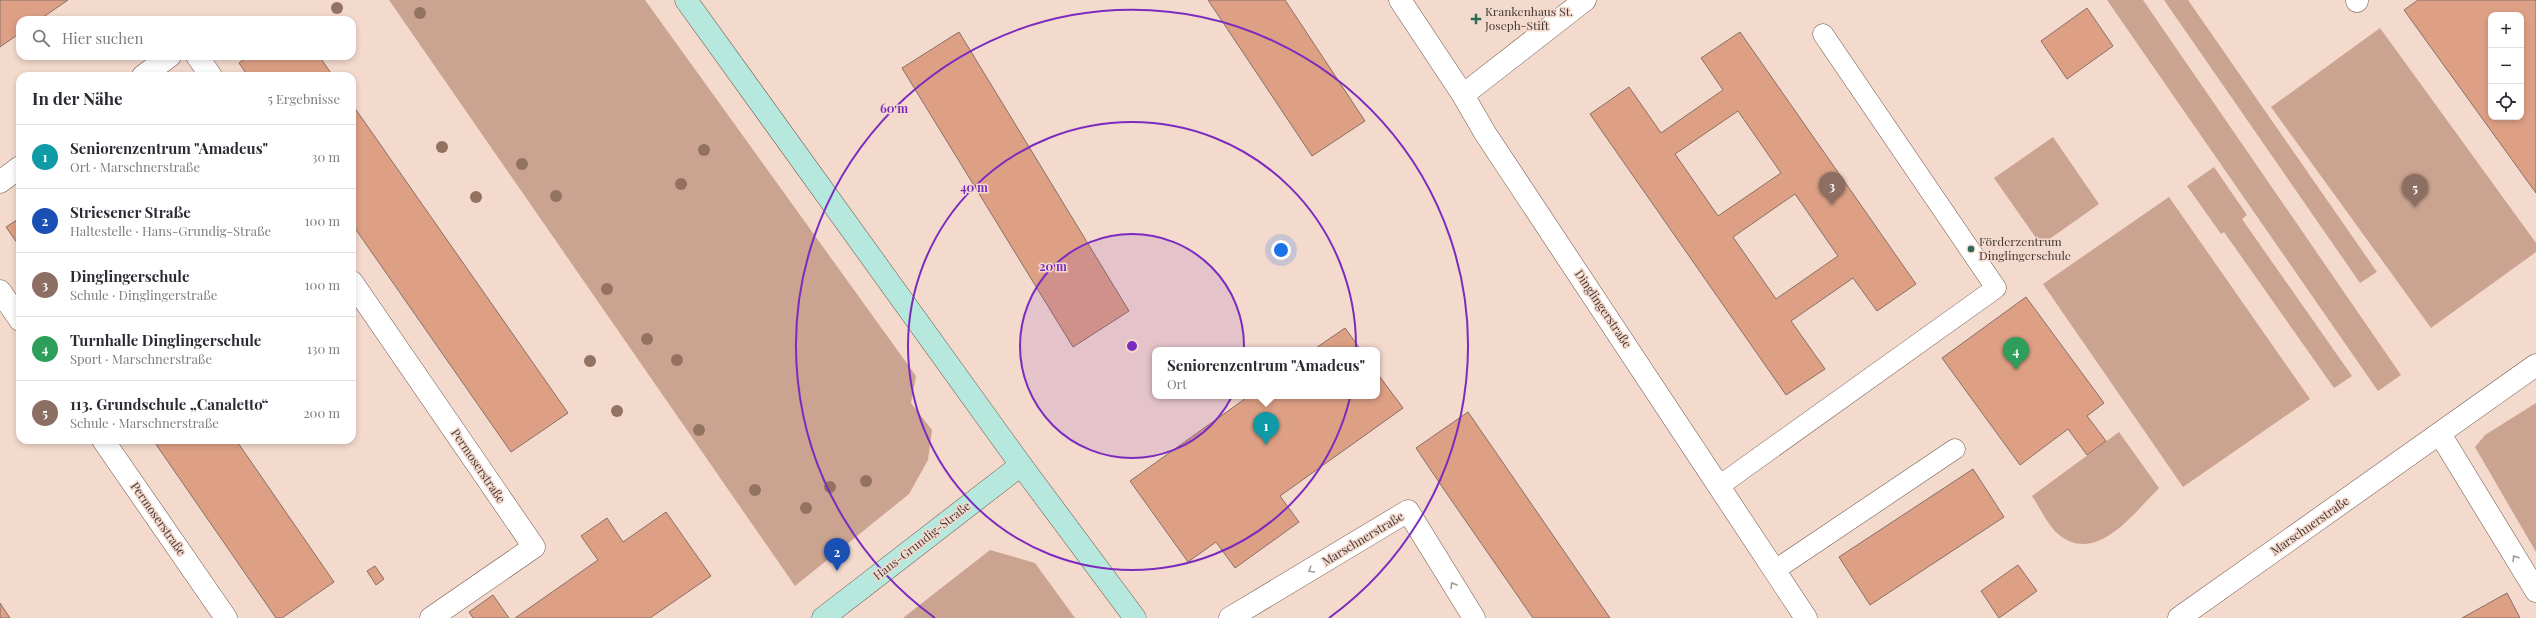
<!DOCTYPE html>
<html lang="de">
<meta charset="utf-8">
<style>
body{margin:0;font-family:"Playfair Display",serif;background:#f7f7f7;color:#2b2b33}
.controls{position:absolute;right:12px;top:12px;display:grid;overflow:hidden;border-radius:8px;box-shadow:0 2px 6px #0003}
.controls button{width:36px;height:36px;display:grid;place-items:center;padding:0;border:0;border-bottom:1px solid #e1e1e2;background:#fff;color:#2b2b33;font:20px sans-serif}
.you{position:absolute;left:1281px;top:250px;width:14px;height:14px;margin:-10px;border:3px solid #fff;border-radius:50%;background:#1a73e8;box-shadow:0 0 0 6px #1a73e833}
.badge{display:grid;place-items:center;width:26px;height:26px;border-radius:50%;background:#2b6b59;color:#fff;font-size:13px;font-weight:700}
.pin{position:absolute;translate:-50% -33px;filter:drop-shadow(0 1px 2px #0008)}
.pin::after{content:'';position:absolute;top:21px;width:14px;height:12px;background:inherit;clip-path:polygon(0 0,100% 0,50% 100%)}
.popup{position:absolute;left:1152px;top:347px;width:228px;height:52px;box-sizing:border-box;display:grid;place-content:center;border-radius:8px;background:#fff;filter:drop-shadow(0 1px 3px #0005);font-size:13px;white-space:nowrap;color:#7c7c81}
.popup b{font-size:15px;color:#2b2b33}
.popup::after{content:'';position:absolute;left:50%;top:100%;margin-left:-8px;border:8px solid transparent;border-top-color:#fff}
.list{margin:0;padding:0;list-style:none}
h2{display:flex;justify-content:space-between;align-items:center;height:52px;margin:0;padding:0 16px;font-size:17px}
h2 small{font-size:13px;font-weight:400;color:#7c7c81}
.list li{display:grid;grid-template-columns:26px 1fr auto;gap:12px;align-items:center;box-sizing:border-box;height:64px;padding:0 16px;border-top:1px solid #e1e1e2}
.list b{display:block;font-size:15px;white-space:nowrap}
.list p{margin:0;font-size:13px;white-space:nowrap;color:#7c7c81}
.list em{font-size:13px;font-style:normal;color:#7c7c81}
.icon{flex:none;width:22px;height:22px;fill:none;stroke:currentColor;stroke-width:2;stroke-linecap:round;stroke-linejoin:round}
.map{position:relative;flex:none;width:2536px;height:618px;overflow:hidden}
.search{position:absolute;background:#fff;box-shadow:0 2px 6px #0003;left:16px;top:16px;width:340px;height:44px;display:flex;align-items:center;gap:10px;box-sizing:border-box;padding:0 14px;border-radius:12px;color:#7c7c81;font-size:15px}
.panel{position:absolute;background:#fff;box-shadow:0 2px 6px #0003;left:16px;top:72px;width:340px;height:372px;border-radius:12px}
.map>svg:first-child{display:block}
.green{fill:#cba391}
.building{fill:#dda085;stroke:#876f65;fill-rule:evenodd}
.lines{fill:none;stroke-linecap:round;stroke-linejoin:round}
.lane-casing{stroke:#6d564c;stroke-width:21}
.street-casing{stroke:#6d564c;stroke-width:23}
.secondary-casing{stroke:#6d564c;stroke-width:23}
.lane{stroke:#fff;stroke-width:20}
.street{stroke:#fff;stroke-width:22}
.secondary{stroke:#b6e8de;stroke-width:22}
.tree{fill:#937261}
.oneway{stroke:#a29c9a}
.ring{fill:none;stroke:#7b2cbf;stroke-width:2}
.poi-dot{fill:#2b6b59;stroke:#f4d9cd;stroke-width:1.5}
.labels{text-anchor:middle;stroke-width:3;stroke-linejoin:round;paint-order:stroke}
.poi-label{font-size:12px;fill:#453a36;stroke:#f4d9cd;text-anchor:start}
.street-label{font-size:12px;fill:#453a36;stroke:#f4d9cd}
.centre{fill:#7b2cbf;stroke:#f4d9cd;stroke-width:2}
.ring-label{font-size:12px;text-anchor:middle;font-weight:bold;fill:#7b2cbf;stroke:#f4d9cd;stroke-width:3;stroke-linejoin:round;paint-order:stroke}
</style>
<div class="map">
<svg width="2536" height="618" viewBox="0 0 2536 618">
<rect width="100%" height="100%" fill="#f4d9cd"/>
<!-- green -->
<path class="green" d="M389,0H645L916,376L911,403L932,430L928,460L909,494L795,586Z
M2107,0H2143L2401,375L2378,391Z
M2164,0H2188L2377,272L2360,283Z
M2380,28L2536,243V252L2431,328L2271,107Z
M2053,137L2099,204L2041,245L1994,178Z
M2214,167L2247,215L2242,219L2352,376L2334,388L2224,232L2221,234L2187,186Z
M2169,197L2310,399L2183,487L2043,284Z
M2536,403V552L2475,447L2485,435Z
M2119,432L2159,488C2134,513 2096,566 2058,534C2047,524 2040,508 2032,496Z
M990,550L1035,563L1075,618H903Z"/>
<!-- building -->
<path class="building" d="M0,0H68L39,20H20V33L0,47Z
M1208,0H1285L1365,121L1312,156Z
M2418,0H2536V193L2404,10ZM2491,15H2521V117H2491Z
M2087,8L2113,46L2067,79L2041,41Z
M959,32L1129,311L1073,347L902,68Z
M1740,32L1916,284L1877,311L1853,278L1791,321L1825,369L1786,395L1590,114L1629,87L1661,133L1723,90L1701,58ZM1738,111L1781,173L1718,216L1675,154ZM1795,194L1838,256L1776,299L1733,237Z
M249,56H319L333,76H248L239,63Z
M352,104L568,413L511,452L352,224Z
M20,218V247L6,227Z
M2026,297L2104,403L2087,416L2106,441L2087,455L2068,429L2020,465L1942,358Z
M1345,328L1361,350H1313Z
M1377,373L1403,408L1280,496L1299,522L1235,568L1216,542L1188,562L1130,481L1249,396H1377Z
M1468,412L1610,618H1533L1445,491L1416,448Z
M153,440H236L334,582L282,618H276Z
M1973,469L2004,517L1870,605L1839,557Z
M666,512L711,576L650,618H515L598,560L581,536L607,518L623,542Z
M2018,565L2037,591L1999,618L1981,591Z
M375,566L384,579L376,585L367,571Z
M2507,593L2520,618H2462Z
M493,595L509,618H473L469,612Z
M0,603L10,618H0Z"/>
<g class="lines">
<!-- lane casing -->
<g class="lane-casing">
<path id="lane" d="M1719,486L1996,288L1823,34
M1775,570L1955,449"/>
</g>
<!-- street casing -->
<g class="street-casing">
<path id="street" d="M1400,0L1463,95L1485,133L1806,618
M2357,0V1
M197,56L211,76
M143,76L170,56
M1463,95L1585,0
M0,182L20,167
M352,282L534,547L431,618
M0,291L20,320
M2440,434L2536,591
M103,440L226,618
M1230,618L1408,511L1474,618
M2179,618L2536,365"/>
</g>
<!-- secondary casing -->
<g class="secondary-casing">
<path id="secondary" d="M686,0L1021,465L1135,618
M823,618L1021,465"/>
</g>
<!-- lane -->
<use href="#lane" class="lane"/>
<!-- street -->
<use href="#street" class="street"/>
<!-- secondary -->
<use href="#secondary" class="secondary"/>
</g>
<!-- trees -->
<g class="tree">
<circle cx="337" cy="8" r="6"/>
<circle cx="420" cy="13" r="6"/>
<circle cx="442" cy="147" r="6"/>
<circle cx="704" cy="150" r="6"/>
<circle cx="522" cy="164" r="6"/>
<circle cx="681" cy="184" r="6"/>
<circle cx="556" cy="196" r="6"/>
<circle cx="476" cy="197" r="6"/>
<circle cx="607" cy="289" r="6"/>
<circle cx="647" cy="339" r="6"/>
<circle cx="677" cy="360" r="6"/>
<circle cx="590" cy="361" r="6"/>
<circle cx="617" cy="411" r="6"/>
<circle cx="699" cy="430" r="6"/>
<circle cx="866" cy="481" r="6"/>
<circle cx="830" cy="487" r="6"/>
<circle cx="755" cy="490" r="6"/>
<circle cx="806" cy="508" r="6"/>
</g>
<!-- one-way arrows -->
<defs><path id="oneway-chevron" d="M-2-3.5L2.5 0L-2 3.5" fill="none" stroke-width="1.6" stroke-linecap="round" stroke-linejoin="round"/></defs>
<g class="oneway">
<use href="#oneway-chevron" transform="translate(2515 558) rotate(-122)"/>
<use href="#oneway-chevron" transform="translate(1311 570) rotate(149)"/>
<use href="#oneway-chevron" transform="translate(1453 585) rotate(-121)"/>
</g>
<!-- distance rings -->
<circle cx="1132" cy="346" r="112" fill="#7b2cbf" fill-opacity=".12"/>
<g class="ring">
<circle cx="1132" cy="346" r="112"/>
<circle cx="1132" cy="346" r="224"/>
<path d="M935 618A336 336 0 1 1 1329 618"/>
</g>
<!-- markers -->
<g class="poi-dot">
<path d="M1474 13h4v4h4v4h-4v4h-4v-4h-4v-4h4z"/>
<circle cx="1971" cy="249" r="4"/>
</g>
<g class="labels">
<!-- poi labels -->
<g class="poi-label">
<text x="1485" y="16">Krankenhaus St.<tspan x="1485" dy="14">Joseph-Stift</tspan></text>
<text x="1979" y="246">Förderzentrum<tspan x="1979" dy="14">Dinglingerschule</tspan></text>
</g>
<!-- street labels -->
<g class="street-label">
<text transform="translate(1603 309) rotate(56)" y="4">Dinglingerstraße</text>
<text transform="translate(478 466) rotate(56)" y="4">Permoserstraße</text>
<text transform="translate(158 519) rotate(55)" y="4">Permoserstraße</text>
<text transform="translate(2310 526) rotate(-35)" y="4">Marschnerstraße</text>
<text transform="translate(1363 539) rotate(-31)" y="4">Marschnerstraße</text>
<text transform="translate(922 541) rotate(-38)" y="4">Hans-Grundig-Straße</text>
</g>
</g>
<circle cx="1132" cy="346" r="6" class="centre"/>
<g class="ring-label">
<text x="894" y="113">60 m</text>
<text x="974" y="192">40 m</text>
<text x="1053" y="271">20 m</text>
</g>
</svg>
<div class="controls">
<button>+</button>
<button>−</button>
<button><svg class="icon" aria-label="locate" viewBox="0 0 24 24"><circle cx="12" cy="12" r="6"/><path d="M12 2v4M12 18v4M2 12h4M18 12h4"/></svg></button>
</div>
<div class="you"></div>
<div class="pin badge" style="left:1266px;top:445px;background:#0f9aa8">1</div>
<div class="popup"><b>Seniorenzentrum &quot;Amadeus&quot;</b>Ort</div>
<div class="pin badge" style="left:837px;top:571px;background:#1a4fb4">2</div>
<div class="pin badge" style="left:1832px;top:205px;background:#8d6e63">3</div>
<div class="pin badge" style="left:2016px;top:370px;background:#2e9e5b">4</div>
<div class="pin badge" style="left:2415px;top:207px;background:#8d6e63">5</div>
<div class="search"><svg class="icon" aria-label="search" viewBox="0 0 24 24"><circle cx="10" cy="10" r="6"/><path d="M15 15l6 6"/></svg>Hier suchen</div>
<section class="panel">
<h2>In der Nähe<small>5 Ergebnisse</small></h2>
<ul class="list">
<li><span class="badge" style="background:#0f9aa8">1</span><div><b>Seniorenzentrum &quot;Amadeus&quot;</b><p>Ort · Marschnerstraße</p></div><em>30 m</em></li>
<li><span class="badge" style="background:#1a4fb4">2</span><div><b>Striesener Straße</b><p>Haltestelle · Hans-Grundig-Straße</p></div><em>100 m</em></li>
<li><span class="badge" style="background:#8d6e63">3</span><div><b>Dinglingerschule</b><p>Schule · Dinglingerstraße</p></div><em>100 m</em></li>
<li><span class="badge" style="background:#2e9e5b">4</span><div><b>Turnhalle Dinglingerschule</b><p>Sport · Marschnerstraße</p></div><em>130 m</em></li>
<li><span class="badge" style="background:#8d6e63">5</span><div><b>113. Grundschule „Canaletto“</b><p>Schule · Marschnerstraße</p></div><em>200 m</em></li>
</ul>
</section>
</div>
